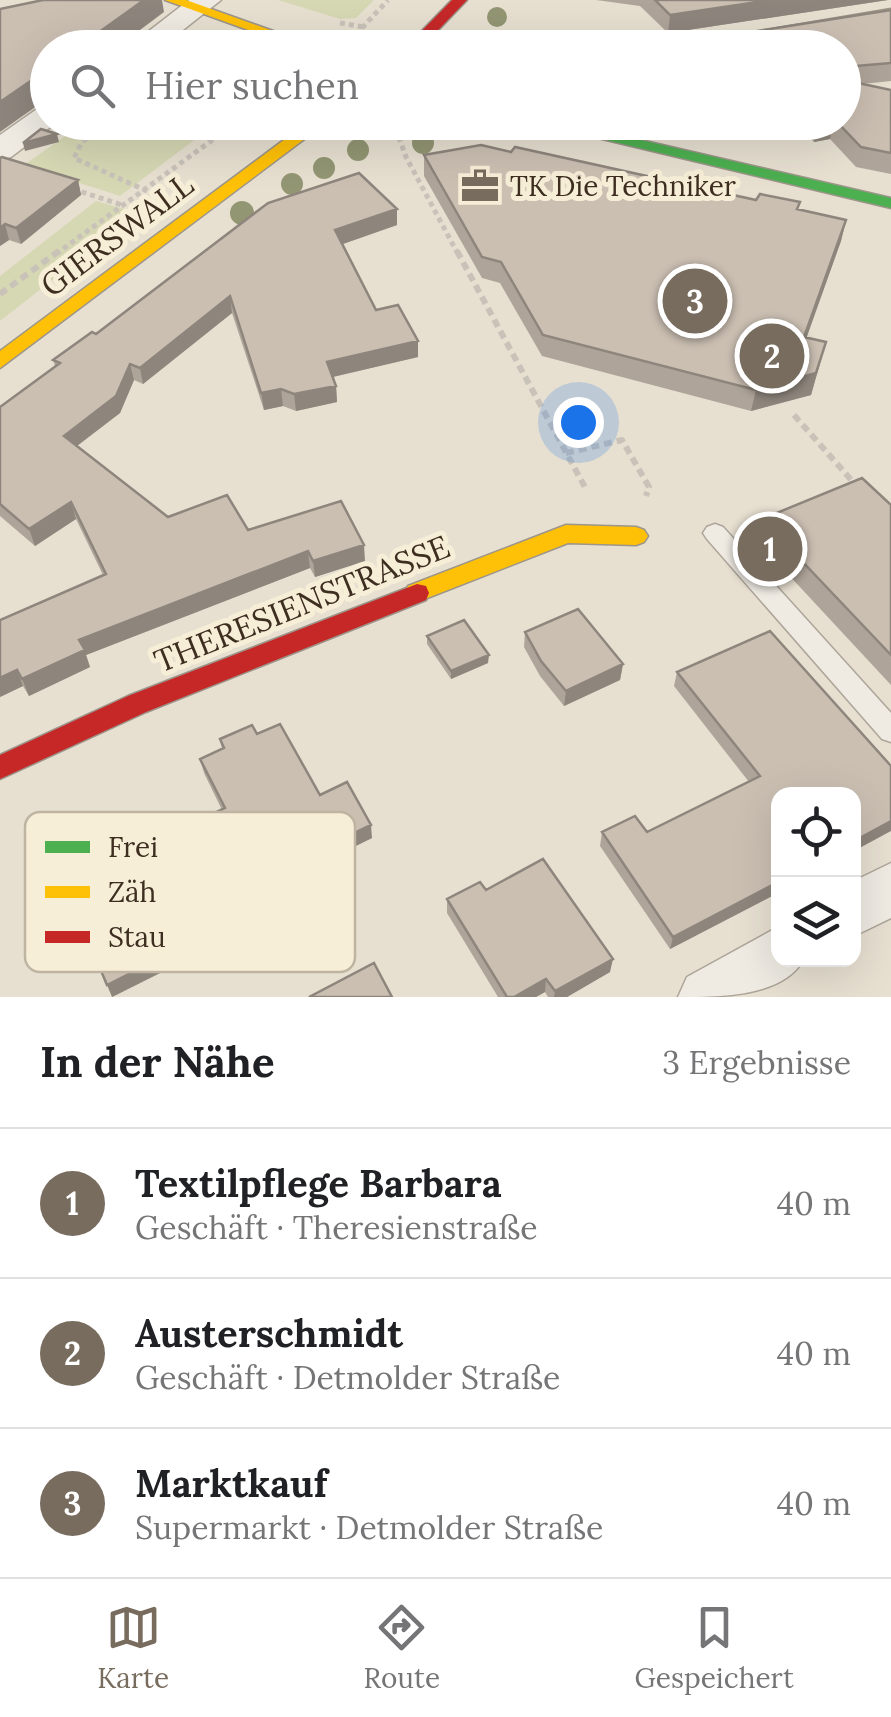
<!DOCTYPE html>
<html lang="de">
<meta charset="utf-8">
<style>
body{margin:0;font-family:Lora,serif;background:#f6f6f6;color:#202124}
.controls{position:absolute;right:30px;bottom:30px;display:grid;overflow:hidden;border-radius:20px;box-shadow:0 10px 40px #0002}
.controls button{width:90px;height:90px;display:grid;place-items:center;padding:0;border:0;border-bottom:2px solid #e0e0e0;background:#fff;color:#202124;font:50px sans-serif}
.you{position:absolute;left:578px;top:422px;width:35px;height:35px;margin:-25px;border:8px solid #fff;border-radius:50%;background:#1a73e8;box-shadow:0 0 0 15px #1a73e833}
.badge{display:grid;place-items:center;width:65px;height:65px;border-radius:50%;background:#786c5e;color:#fff;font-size:32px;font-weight:700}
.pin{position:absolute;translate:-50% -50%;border:5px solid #fff;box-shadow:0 2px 10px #0006}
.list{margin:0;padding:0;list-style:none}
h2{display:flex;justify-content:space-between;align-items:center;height:130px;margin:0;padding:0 40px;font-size:42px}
h2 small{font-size:32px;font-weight:400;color:#757577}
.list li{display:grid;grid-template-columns:65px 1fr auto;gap:30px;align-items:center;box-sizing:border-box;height:150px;padding:0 40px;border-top:2px solid #e0e0e0}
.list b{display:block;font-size:38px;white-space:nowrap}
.list p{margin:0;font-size:32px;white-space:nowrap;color:#757577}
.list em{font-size:32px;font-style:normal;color:#757577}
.icon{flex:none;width:55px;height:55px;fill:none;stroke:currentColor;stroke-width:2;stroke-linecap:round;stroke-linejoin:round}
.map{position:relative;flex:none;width:891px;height:997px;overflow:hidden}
.search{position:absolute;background:#fff;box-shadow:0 10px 40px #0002;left:30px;right:30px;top:30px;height:110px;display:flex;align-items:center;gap:25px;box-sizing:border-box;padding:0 35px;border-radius:55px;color:#757577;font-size:38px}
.sheet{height:580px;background:#fff}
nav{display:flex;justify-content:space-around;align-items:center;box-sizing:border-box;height:140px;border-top:2px solid #e0e0e0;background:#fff;font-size:28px;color:#757577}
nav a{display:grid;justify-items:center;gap:5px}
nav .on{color:#786c5e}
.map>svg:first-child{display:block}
.green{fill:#d6d7b3}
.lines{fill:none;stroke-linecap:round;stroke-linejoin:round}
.lane-casing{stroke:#ada599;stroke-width:3}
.street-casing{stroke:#ada599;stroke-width:3}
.fast-casing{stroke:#9c958a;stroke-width:3}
.slow-casing{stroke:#9c958a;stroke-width:3}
.jam-casing{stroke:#9c958a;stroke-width:3}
.path-far1{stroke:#c8c2b9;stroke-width:5;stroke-dasharray:5 4;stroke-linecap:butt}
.path{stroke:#c8c2b9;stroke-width:6;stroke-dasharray:8 5;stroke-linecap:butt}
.lane{fill:#efebe3;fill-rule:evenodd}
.street{fill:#efebe3;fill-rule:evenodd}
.fast{fill:#4caf50;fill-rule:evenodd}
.slow{fill:#ffc107;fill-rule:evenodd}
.jam{fill:#c62828;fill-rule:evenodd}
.tree{fill:#929673}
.wall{fill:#afa499}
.shaded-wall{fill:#8e867d}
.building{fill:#cbbfb2;stroke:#8e867d;stroke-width:2.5}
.labels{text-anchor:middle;stroke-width:10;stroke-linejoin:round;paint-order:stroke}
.far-poi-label{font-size:28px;fill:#3d2e20;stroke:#f7eed8;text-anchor:start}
.street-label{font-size:32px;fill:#3d2e20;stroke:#f7eed8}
.key{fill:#f7eed8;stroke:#bfb4a1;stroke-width:2.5}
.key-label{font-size:28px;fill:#3d2e20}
</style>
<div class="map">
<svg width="891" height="997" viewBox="0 0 891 997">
<rect width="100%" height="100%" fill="#e7e0d1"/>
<!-- green -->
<path class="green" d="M278,0H374L356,18L340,19Z
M84,123H217L120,196L24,165Z
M96,201L138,213L0,321V276Z"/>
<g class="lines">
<!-- lane casing -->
<g class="lane-casing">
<path id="lane" d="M715,524L723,527L891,713V742L882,739L707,539L703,533L707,527Z"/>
</g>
<!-- street casing -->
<g class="street-casing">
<path id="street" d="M189,0H221L160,48H127Z
M48,106V122H57L11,157L0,160V135L37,109Z
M891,863V918L854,936V881Z
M778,927V959H804C783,997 721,997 678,997L687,977Z"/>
</g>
<!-- fast casing -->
<g class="fast-casing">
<path id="fast" d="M531,122H563L891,198V208Z"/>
</g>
<!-- slow casing -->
<g class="slow-casing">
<path id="slow" d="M165,0H186L321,48H298Z
M891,9V17L700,48H661Z
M308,122H327L0,368V351Z
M566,525L636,527L644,530L648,536L644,542L636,545L568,543L417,602L408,600L405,593L408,586Z"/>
</g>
<!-- jam casing -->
<g class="jam-casing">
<path id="jam" d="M452,0H467L421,48H405Z
M417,584L426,586L429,593L426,600L146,712L0,779V755L128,696Z"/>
</g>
<!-- path-far1 -->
<path class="path-far1" d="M340,23L364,27
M362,28L388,0
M350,36L378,37
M108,122L82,142L74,158L147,191
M400,122L395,127L406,157L458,254
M73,189L122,205
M56,254L237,122"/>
<!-- path -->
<path class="path" d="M457,251L587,491
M0,294L59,251
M794,415L853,482
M566,453L622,440L649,487L646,496"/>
<!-- lane -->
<use href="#lane" class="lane"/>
<!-- street -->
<use href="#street" class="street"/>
<!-- fast -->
<use href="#fast" class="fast"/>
<!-- slow -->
<use href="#slow" class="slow"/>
<!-- jam -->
<use href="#jam" class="jam"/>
</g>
<!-- trees -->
<g class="tree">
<circle cx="497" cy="17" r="10"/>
<circle cx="423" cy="143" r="11"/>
<circle cx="358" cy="150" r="11"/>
<circle cx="324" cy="168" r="11"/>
<circle cx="292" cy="184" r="11"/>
<circle cx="242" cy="213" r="12"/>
</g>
<!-- wall -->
<path class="wall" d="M596,0H888L668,33L640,6Z
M891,10V81L862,84L891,90V174L856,167L830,139L814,142L802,130L768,137L765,132L744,135L684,122H844V48H688L690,33H745Z
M424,155L756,200L800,202L798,209L846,220L841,241L806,337L826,342L811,395L751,411L542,356L500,283L482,278L424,176Z
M0,158L78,180L81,195L21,244L9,240L0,246Z
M268,203L397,225L343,244L376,310L418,341V357L333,377L336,386L337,402L296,411L283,406L264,410L232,313L143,384L134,380L120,413L77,446L168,517L248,530L365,561L315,577L310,568L86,655L90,667L29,696L23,686L0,697L103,575L76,519L35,546L0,516V407L55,366L53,360L96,334Z
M891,505V685L757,541L762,519Z
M525,632L623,664L620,680L564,706L540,676L524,647Z
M427,636L488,663L451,679L427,644Z
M677,672L854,794H778L775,876L778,883L774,895L670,949L600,846L602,832H647L749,782L674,686Z
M257,734L320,795L372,838L257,894L273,925L275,937L222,965L214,946L112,997L128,901L112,861L222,810L204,773L200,759L222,749L220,739Z
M486,890L610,972L567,997H548L545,992L536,997H498L447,913V899Z"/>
<!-- shaded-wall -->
<path class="shaded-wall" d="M144,0H162L164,12L116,48H77Z
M771,0H888L668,33L670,15Z
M48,69V98L0,132V102Z
M746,122H767L765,132L744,135Z
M771,122H804L802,130L768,137Z
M834,122L830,139L814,142L818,123Z
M57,134L59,142L25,151L23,143Z
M78,180L81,195L21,244L16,228Z
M397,209V225L337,246L335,230Z
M846,220L841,241L799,359L804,337Z
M5,224L9,240L0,246V228Z
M230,296L232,313L143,384L140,368Z
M418,341V357L328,378L327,362Z
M826,342L811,395L751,411L756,390Z
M130,364L134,380L120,413L69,452L64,436Z
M336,386L337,402L296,411L294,394Z
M281,389L283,406L264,410L261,393Z
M71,502L76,519L35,546L29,529Z
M364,545L365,561L315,577L313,561Z
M308,551L310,568L86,655L90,667L29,696L22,679L79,640Z
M489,655L488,663L451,679V671Z
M623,664L620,680L564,706L566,691Z
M17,670L23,686L0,697V678Z
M891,821V831L854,851V841Z
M371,825L372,838L254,896L251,883Z
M778,882L774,895L670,949L673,937Z
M273,925L275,937L222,965L219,953Z
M210,933L214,946L112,997L107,985Z
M613,959L610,972L567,997H554L555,991Z
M546,979L545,992L536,997H514Z"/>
<!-- building -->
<path class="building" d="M43,0H144L77,48H48V69L0,102V9Z
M655,0H771L670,15Z
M891,10V63L844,67V48H701L704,47L690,33H745Z
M844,80L891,90V153L861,147L837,122H844Z
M41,129L57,134L23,143Z
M481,145L511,152L515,147L756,200L760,194L800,202L797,209L846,220L804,337L826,342L816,373L756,390L543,335L501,262L482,257L424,155Z
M2,157L78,180L16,228L5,224L0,228V158Z
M359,173L397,209L335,230L376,310L398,305L418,341L327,362L336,386L294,394L281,389L261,393L230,296L140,368L130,364L116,396L64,436L168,517L227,495L248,530L341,501L364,545L313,561L308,551L79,640L85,650L22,679L17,670L0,678V620L106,574L71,502L29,529L0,504V407L60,363L53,360L92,332L96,334L268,203Z
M862,478L891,505V655L762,519Z
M578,609L623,664L566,691L541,661L525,632Z
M464,620L489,655L451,671L427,636Z
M770,631L891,766V821L854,841V794H778V864L772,872L778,882L673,937L602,832L635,816L647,832L760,776L677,672Z
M280,724L320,795L347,782L371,825L251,883L273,925L219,953L210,933L107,985L81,923L129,900L112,861L225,808L200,759L224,748L220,739L252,725L257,734Z
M543,859L613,959L555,991L546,979L514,997H507L447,899L480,882L486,890Z
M374,963L392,997H309Z"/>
<!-- icons -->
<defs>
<g id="office-bare" transform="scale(3)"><path d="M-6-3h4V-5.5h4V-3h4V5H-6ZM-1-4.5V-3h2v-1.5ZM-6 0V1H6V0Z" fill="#786c5e" stroke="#f7eed8" stroke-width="2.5" paint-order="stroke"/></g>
</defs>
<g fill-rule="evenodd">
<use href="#office-bare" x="480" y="186"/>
</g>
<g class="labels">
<!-- far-poi labels -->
<g class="far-poi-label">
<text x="510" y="196">TK Die Techniker</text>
</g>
<!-- street labels -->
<g class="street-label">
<text transform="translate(117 235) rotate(-37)" y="11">GIERSWALL</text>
<text transform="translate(302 604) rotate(-22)" y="11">THERESIENSTRASSE</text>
</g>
</g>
<!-- legend -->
<rect x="25" y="812" width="330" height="160" rx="15" class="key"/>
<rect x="45" y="841" width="45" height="12" fill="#4caf50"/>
<rect x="45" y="886" width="45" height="12" fill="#ffc107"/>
<rect x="45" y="931" width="45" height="12" fill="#c62828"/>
<g class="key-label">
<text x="108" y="857">Frei</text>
<text x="108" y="902">Zäh</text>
<text x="108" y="947">Stau</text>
</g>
</svg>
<div class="controls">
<button><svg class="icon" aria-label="locate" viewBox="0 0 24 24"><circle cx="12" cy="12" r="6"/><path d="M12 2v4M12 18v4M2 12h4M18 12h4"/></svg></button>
<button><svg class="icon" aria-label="layers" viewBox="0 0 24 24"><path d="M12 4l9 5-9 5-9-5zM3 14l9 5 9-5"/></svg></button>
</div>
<div class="you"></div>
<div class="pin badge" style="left:770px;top:549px">1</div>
<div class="pin badge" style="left:772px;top:356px">2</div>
<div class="pin badge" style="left:695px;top:301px">3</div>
<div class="search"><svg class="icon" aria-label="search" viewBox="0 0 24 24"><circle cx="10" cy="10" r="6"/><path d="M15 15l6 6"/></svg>Hier suchen</div>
</div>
<section class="sheet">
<h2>In der Nähe<small>3 Ergebnisse</small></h2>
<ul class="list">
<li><span class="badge">1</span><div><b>Textilpflege Barbara</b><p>Geschäft · Theresienstraße</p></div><em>40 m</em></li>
<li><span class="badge">2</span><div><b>Austerschmidt</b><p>Geschäft · Detmolder Straße</p></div><em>40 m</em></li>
<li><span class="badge">3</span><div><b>Marktkauf</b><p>Supermarkt · Detmolder Straße</p></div><em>40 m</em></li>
</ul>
</section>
<nav>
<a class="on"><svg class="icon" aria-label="map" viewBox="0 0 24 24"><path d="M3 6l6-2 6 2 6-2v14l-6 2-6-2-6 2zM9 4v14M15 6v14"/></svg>Karte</a>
<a><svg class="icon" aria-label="directions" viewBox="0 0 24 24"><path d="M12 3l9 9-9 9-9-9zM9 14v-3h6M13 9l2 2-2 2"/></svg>Route</a>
<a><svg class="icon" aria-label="saved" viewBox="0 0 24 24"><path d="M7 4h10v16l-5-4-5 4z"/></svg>Gespeichert</a>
</nav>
